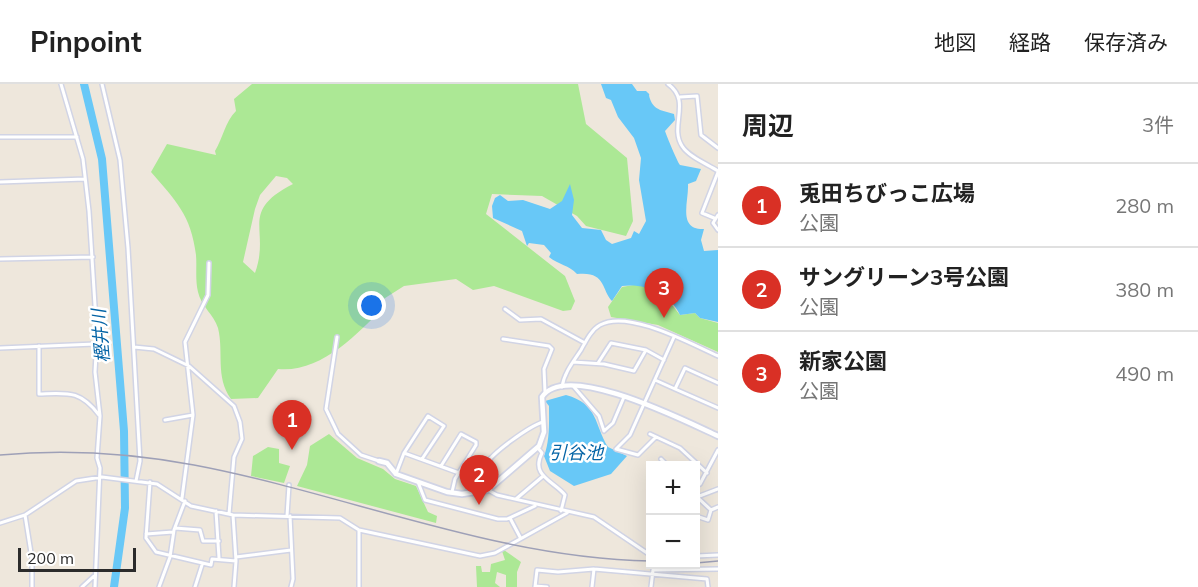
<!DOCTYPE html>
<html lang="ja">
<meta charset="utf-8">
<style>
body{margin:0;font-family:Mulish,"Noto Sans JP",sans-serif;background:#f6f6f6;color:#222}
.controls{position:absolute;right:18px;bottom:18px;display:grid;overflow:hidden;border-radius:0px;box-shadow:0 6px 24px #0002}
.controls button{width:54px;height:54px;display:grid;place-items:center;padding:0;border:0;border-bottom:2px solid #e0e0e0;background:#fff;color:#222;font:30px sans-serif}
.scale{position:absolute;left:18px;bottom:15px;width:118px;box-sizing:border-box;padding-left:6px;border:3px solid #2b2b2b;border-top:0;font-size:16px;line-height:21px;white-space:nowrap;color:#2b2b2b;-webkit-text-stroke:4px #fff;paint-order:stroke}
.you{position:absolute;left:372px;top:222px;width:21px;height:21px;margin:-15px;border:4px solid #fff;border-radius:50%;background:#1a73e8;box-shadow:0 0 0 9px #1a73e833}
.badge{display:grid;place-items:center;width:39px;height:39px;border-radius:50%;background:#d93025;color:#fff;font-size:20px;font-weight:700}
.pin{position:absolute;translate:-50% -50px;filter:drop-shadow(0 2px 3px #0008)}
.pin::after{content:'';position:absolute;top:32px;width:21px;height:18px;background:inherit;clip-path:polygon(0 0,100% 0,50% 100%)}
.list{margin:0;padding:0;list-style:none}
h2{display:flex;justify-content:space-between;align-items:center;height:78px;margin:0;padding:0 24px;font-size:26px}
h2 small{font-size:20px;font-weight:400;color:#767676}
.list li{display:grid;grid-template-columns:39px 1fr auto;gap:18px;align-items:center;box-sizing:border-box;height:84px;padding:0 24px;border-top:2px solid #e0e0e0}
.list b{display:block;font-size:22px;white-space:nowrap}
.list p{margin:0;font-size:20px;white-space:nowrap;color:#767676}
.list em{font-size:20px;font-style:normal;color:#767676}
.map{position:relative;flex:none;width:718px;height:503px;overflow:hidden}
header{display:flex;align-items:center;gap:36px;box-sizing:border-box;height:84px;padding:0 30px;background:#fff;border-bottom:2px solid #e0e0e0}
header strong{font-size:28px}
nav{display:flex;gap:33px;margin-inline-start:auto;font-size:21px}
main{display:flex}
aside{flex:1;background:#fff}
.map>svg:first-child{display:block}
.green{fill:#ace895;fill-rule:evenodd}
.water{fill:#68c8f7}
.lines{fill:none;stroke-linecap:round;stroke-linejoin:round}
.river{stroke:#68c8f7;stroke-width:8}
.minor-casing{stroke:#d1d4e5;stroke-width:6}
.tertiary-casing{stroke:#d1d4e5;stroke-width:8}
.minor{stroke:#fff;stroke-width:3}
.tertiary{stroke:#fff;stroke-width:4.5}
.rail{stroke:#9ea0b7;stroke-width:1.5}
.labels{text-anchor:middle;stroke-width:5;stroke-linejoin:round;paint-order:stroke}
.water-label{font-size:18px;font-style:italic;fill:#0464a6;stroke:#fff}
</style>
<header>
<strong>Pinpoint</strong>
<nav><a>地図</a><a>経路</a><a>保存済み</a></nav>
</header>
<main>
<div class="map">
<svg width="718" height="503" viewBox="0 0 718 503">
<rect width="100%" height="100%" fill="#eee7dc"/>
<!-- green -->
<path class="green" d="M252,0H578L586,40L627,74L633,137L626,152L586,142L577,132L542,112L492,110L486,130L565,192L575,217L571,226L563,227L494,202L473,206L456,195L404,202L382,216L386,219L384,223C356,251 321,289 278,285L258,314L231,315C215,293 224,268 218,244C214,231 201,222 198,208C195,196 197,183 196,171C191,131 176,117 151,88L167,60L216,71L215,67C223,54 225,38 236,27L234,15ZM276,92L287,94L293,100C238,128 271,145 255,189L243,178L255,125L260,111Z
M639,200L665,212L680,231L695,229L700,234L718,239V268L658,241L611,233L608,223L622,203Z
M329,350L357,374L383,385L395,395L416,402L428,428L437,432L436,439L297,402L307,381L310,362Z
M268,363L279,365V379L290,382L284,399L251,392L253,372Z
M504,466L521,478L517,488V503H506V491L497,488L495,499L500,503H477L476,482H481L482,488H490L491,480L505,476L502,467Z"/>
<!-- water -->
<path class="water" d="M601,0H632L637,7H646C653,14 647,6 650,15C654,27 665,27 674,30L675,36L665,47C667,53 677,77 680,81L701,85L696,97L688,100C689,117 677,146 704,145L701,156L704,167L718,166V238L700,234L695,229L680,231C670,209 645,199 622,202L612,217C601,205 606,187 577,190C569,181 559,181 549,173L551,169L544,161L529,159L527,162L522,147L493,134L492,122L495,114L500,111L508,117L523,116L550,125L562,117L570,100L574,116L572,131L582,144L601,146L606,156L612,160L631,154L634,147L639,150L646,137L639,96L641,74L634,54L618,33L611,16L606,14Z
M566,311C599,320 594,341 608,363L627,372L611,390L574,402L550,387L544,372C550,357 549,337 549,322L545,317Z"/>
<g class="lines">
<!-- river -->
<path class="river" d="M84,0L102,75L124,347L125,424L114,503"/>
<!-- minor casing -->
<g class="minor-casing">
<path id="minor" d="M61,0L83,75L89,127L97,253L95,288L100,332L97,374L100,384L95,503
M102,0L120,76L128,164L140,377L136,397
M668,0C692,17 669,42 682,62C689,73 707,80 718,87
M680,13L697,12L701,51L718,64
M0,53H77
M0,98L85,95
M718,131L713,139L718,146
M714,134L702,129L718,88
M0,175L93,173
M505,225L520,236L541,235L585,259
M337,253L326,325L338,350L361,371L379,377
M503,255L549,262L552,265L544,285L545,308
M39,262V310C68,309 80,306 99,331
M134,263L154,265L189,282L234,322L240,338L242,355L234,373L229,430
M0,264L95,260
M573,278L604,280L634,287L646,266L664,276
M598,279L611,259L646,266
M655,296L675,305L685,284L718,299
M562,303C564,289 573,278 581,266C586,257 591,246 600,241C628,225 691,260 718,272
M574,303L599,332L604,347
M675,305L718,324
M165,336L193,331
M543,338C530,342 491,369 485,382C482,390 486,398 488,406L497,411L594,433L650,471
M604,347L613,339L624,313
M650,350L680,364L707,389
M656,353L638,371L616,365L630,351L674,253
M538,364L542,369C530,392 554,397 565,411L561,427
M404,369L459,389
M661,375L668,382
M441,382L461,350L476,358V361L455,395L452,408
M396,390L404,369L428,332L444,342L422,375
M150,398L146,454L156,468L211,481L212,475L236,477
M418,398L425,416L498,435H507L535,422
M700,400L718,366
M696,412L711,426L718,423
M697,413L718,405
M182,414L193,331L185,258L208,211L209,179
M516,415L542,393
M216,427L219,474
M25,431L32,475V503
M233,431L236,477L234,503
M287,432L289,401
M290,432L293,495L291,503
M696,432L708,436L711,426
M510,434L520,453
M0,439L25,431L76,397L102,393L157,400L191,422L233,431L340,434L359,446L480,472L495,469L567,429
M175,444L200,446L203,457H219
M359,446V503
M146,450L173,448
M696,472L718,471
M236,473L291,466
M535,502L547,503
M82,503L94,492
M159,503L170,473L174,446L185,417
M195,503L202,481
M535,503L537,486L558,488L594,485L707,495L708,503
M592,503L594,485
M651,503L653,486L718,485"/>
</g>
<!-- tertiary casing -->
<g class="tertiary-casing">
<path id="tertiary" d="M379,377L387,379L396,390L447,408L462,410L488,406L539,362L544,348L542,313C566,276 687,338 718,352"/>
</g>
<!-- minor -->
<use href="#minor" class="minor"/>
<!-- tertiary -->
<use href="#tertiary" class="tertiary"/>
<!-- rail -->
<path class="rail" d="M0,371C65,365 130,369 194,381C347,410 494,474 650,477
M696,479L718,477"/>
</g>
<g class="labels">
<!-- water labels -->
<g class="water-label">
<text transform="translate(101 252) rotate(-95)" y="6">樫井川</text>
<text x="576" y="375">引谷池</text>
</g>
</g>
</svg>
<div class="controls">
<button>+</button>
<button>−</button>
</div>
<div class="scale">200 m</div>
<div class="you"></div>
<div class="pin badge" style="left:292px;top:366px">1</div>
<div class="pin badge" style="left:479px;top:421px">2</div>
<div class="pin badge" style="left:664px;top:234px">3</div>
</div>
<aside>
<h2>周辺<small>3件</small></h2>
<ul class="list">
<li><span class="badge">1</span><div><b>兎田ちびっこ広場</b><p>公園</p></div><em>280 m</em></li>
<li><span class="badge">2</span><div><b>サングリーン3号公園</b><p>公園</p></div><em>380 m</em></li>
<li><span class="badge">3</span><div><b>新家公園</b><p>公園</p></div><em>490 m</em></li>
</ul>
</aside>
</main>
